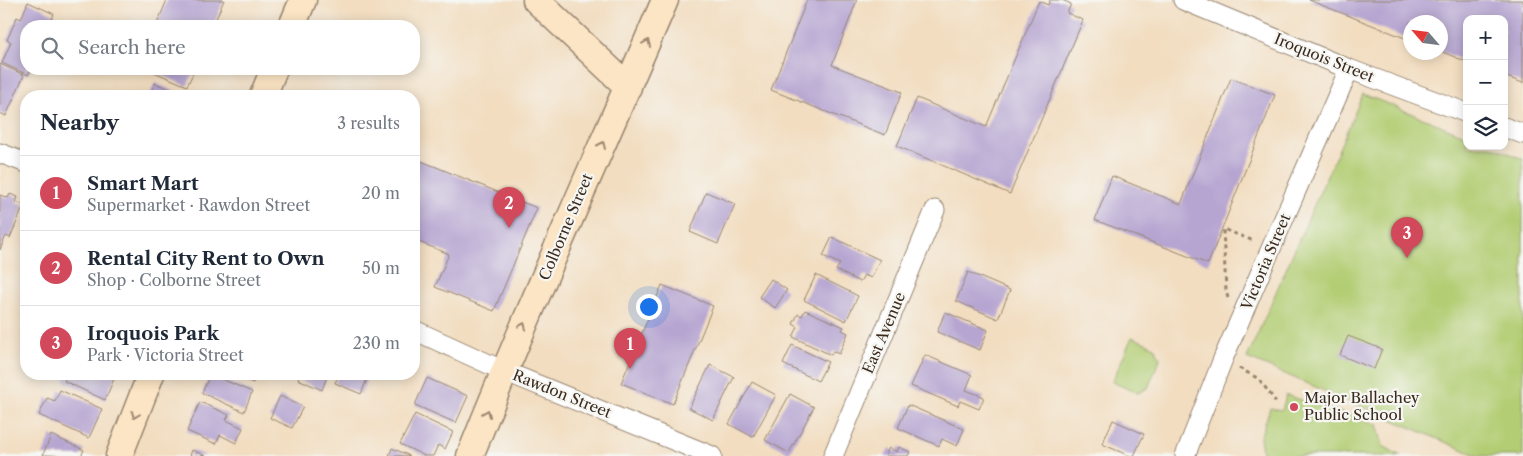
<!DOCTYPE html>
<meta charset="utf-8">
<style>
body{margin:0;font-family:"Libre Caslon Text",serif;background:#f2f2f3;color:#1f2937}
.controls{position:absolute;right:15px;top:15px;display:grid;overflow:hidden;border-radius:10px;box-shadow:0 2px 12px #0003}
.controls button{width:45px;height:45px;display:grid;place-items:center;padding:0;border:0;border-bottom:1px solid #e0e1e3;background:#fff;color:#1f2937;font:25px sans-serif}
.compass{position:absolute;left:1403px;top:15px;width:45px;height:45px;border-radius:50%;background:#fff;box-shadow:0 2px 12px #0003;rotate:298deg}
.you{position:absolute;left:648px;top:306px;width:18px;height:18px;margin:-12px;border:4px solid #fff;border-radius:50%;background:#1a73e8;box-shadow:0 0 0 8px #1a73e833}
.badge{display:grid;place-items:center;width:32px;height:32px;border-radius:50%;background:#d1495b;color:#fff;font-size:16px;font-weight:700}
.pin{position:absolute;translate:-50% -41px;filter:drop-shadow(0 1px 2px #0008)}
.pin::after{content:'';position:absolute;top:26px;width:18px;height:15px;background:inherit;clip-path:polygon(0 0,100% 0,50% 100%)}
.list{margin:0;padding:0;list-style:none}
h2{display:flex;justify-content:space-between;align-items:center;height:65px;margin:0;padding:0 20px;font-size:21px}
h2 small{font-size:16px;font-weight:400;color:#747a83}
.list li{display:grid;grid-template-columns:32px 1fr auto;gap:15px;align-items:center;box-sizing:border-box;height:75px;padding:0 20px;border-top:1px solid #e0e1e3}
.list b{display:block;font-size:19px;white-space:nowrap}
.list p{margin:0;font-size:16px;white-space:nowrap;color:#747a83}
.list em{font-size:16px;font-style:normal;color:#747a83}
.icon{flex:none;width:28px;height:28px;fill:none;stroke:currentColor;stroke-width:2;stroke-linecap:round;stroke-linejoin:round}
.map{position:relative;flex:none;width:1523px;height:456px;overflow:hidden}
.search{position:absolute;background:#fff;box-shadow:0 2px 12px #0003;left:20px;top:20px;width:400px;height:55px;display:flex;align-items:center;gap:12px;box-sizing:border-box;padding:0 18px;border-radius:20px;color:#747a83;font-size:19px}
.panel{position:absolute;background:#fff;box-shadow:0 2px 12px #0003;left:20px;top:90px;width:400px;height:290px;border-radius:20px}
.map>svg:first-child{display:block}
.green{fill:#b2cd73;stroke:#767c48}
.building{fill:#b6a5d1}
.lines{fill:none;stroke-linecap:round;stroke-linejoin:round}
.street-casing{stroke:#96846f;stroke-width:21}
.secondary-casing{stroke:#96846f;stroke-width:29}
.path{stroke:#96846f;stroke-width:3;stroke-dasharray:4 4;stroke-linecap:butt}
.street{stroke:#fff;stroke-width:19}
.secondary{stroke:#fce5c4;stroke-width:26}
.oneway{stroke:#9c8871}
.poi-dot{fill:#d1495b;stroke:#f6f6f2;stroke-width:2}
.labels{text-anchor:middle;stroke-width:4.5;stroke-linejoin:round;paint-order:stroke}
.street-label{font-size:15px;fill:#3b2a1e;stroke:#f6f6f2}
.poi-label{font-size:15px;fill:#3b2a1e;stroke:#f6f6f2;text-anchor:start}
</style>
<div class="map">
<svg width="1523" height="456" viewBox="0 0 1523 456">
<rect width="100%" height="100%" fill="#f6f6f2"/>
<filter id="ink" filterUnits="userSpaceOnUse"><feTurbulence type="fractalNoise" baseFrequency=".02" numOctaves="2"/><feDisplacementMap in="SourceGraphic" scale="10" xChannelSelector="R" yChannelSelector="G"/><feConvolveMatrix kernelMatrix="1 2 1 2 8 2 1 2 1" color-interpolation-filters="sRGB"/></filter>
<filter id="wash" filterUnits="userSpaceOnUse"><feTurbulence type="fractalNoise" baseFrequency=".0096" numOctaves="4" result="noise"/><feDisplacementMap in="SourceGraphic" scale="20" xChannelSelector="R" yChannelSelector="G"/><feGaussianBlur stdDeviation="1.12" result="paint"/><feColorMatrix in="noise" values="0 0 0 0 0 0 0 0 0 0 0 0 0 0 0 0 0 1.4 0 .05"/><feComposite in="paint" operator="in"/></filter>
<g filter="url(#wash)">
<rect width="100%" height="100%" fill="#f2ddc0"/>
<!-- green -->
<path class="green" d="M1363,94L1467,136V146H1491L1523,159V456H1478L1247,358Z
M1132,337L1155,347L1160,359L1148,388L1138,393L1112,382Z
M1286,395L1377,424L1383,446L1401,456H1263L1260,438L1270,408L1282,410Z"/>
<g id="blocks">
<!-- building -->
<path class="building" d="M167,0H224L213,26H156Z
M807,0H857L832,65L902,92L885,135L771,90Z
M1050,0H1062L1071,4L1067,13L1083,20L1010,194L897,146L917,98L986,127L1039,1L1048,5Z
M1309,0H1523V83L1504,76V19H1467V62L1440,51V22H1410V40Z
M28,2L54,14L49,26H26V69H31L28,75L2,63L11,42L7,40L17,17L21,19Z
M0,64L24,75L6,116L0,113Z
M147,69H195L187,86Z
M1231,78L1275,95L1208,264L1095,220L1112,176L1181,204Z
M155,83L179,93L178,96H149Z
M414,158L537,208L494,311L435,287L449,254L414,240Z
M706,192L735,204L718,244L690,232Z
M10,194L18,197L16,202L24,205L10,238L6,236L0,250V195L8,198Z
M832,237L880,260L871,278L864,275L860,282L836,270L840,264L823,256Z
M968,272L1010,290L998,319L956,301Z
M816,275L858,296L846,321L804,300Z
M771,279L787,290L775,308L759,297Z
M662,285L713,306L673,404L621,383Z
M805,310L844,327L842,330L848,333L839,354L833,351L831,355L793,337L798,327L793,324L798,314L802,316Z
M945,312L988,330L980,350L937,332Z
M1348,336L1382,349L1374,369L1340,355Z
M792,345L828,362L818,381L783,364Z
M925,355L972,375L966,390L984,397L979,409L960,401L958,406L911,386Z
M710,365L734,377L713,420L689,408Z
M68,374H116L105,400L64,381Z
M210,374L252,392L244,412L202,393Z
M232,374H257L253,383Z
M300,374H328L322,390L298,379Z
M339,374H369L361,394L335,383Z
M427,378L468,396L456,423L415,405Z
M752,382L776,395L753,437L729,424Z
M60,390L102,409L89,438L39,415L47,398L55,401Z
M790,394L814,407L789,453L765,440Z
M280,396L303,407L292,428L270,418Z
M200,402L229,415L226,420L243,428L236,443L220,435L216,444L187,431Z
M908,405L964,429L957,446L942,439L939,446L898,428Z
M415,414L453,432L445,449L438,445L433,456H425L400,444Z
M1113,420L1144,434L1134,456H1130L1102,444Z
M51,435L84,450L81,456L43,455Z
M899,447L910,452L908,456H885L889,448L897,452Z
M392,448L410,456H389Z
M192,450L206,456H190Z"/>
</g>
</g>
<g filter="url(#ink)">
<use href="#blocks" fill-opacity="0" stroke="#96846f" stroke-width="1"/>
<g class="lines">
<!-- street casing -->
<g class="street-casing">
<path id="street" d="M1183,0L1349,69L1467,113
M1504,127L1523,134
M0,153L26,163
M414,330L504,371L712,456
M833,456L935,210
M1185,456L1223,359L1349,69"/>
</g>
<!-- secondary casing -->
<g class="secondary-casing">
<path id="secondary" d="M536,0L628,87
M292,26L303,0
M263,96L274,69
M119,456L151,374
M470,456C531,302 600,152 665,0"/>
</g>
<!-- path -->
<path class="path" d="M1228,298L1226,291L1223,229L1254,241
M1239,368L1259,379L1276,402"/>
<!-- street -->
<use href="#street" class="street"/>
<!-- secondary -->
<use href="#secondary" class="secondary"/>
</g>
<!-- one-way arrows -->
<defs><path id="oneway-chevron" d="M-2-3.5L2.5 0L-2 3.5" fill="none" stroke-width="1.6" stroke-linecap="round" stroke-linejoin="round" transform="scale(1.25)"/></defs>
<g class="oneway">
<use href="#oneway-chevron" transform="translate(647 43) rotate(-67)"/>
<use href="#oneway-chevron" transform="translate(602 145) rotate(-66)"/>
<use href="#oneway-chevron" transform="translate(523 326) rotate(-67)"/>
<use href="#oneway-chevron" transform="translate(487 413) rotate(-68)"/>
<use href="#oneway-chevron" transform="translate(135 415) rotate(111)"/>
</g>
</g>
<!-- markers -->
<circle class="poi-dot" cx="1294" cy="407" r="5"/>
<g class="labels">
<!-- street labels -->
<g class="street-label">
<text transform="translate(1324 58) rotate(22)" y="5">Iroquois Street</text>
<text transform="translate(566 227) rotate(-67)" y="5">Colborne Street</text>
<text transform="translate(1266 262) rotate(-67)" y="5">Victoria Street</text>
<text transform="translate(884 333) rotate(-67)" y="5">East Avenue</text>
<text transform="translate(562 394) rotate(22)" y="5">Rawdon Street</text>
</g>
<!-- poi labels -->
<g class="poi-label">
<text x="1304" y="403">Major Ballachey<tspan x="1304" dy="17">Public School</tspan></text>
</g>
</g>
</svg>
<div class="controls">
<button>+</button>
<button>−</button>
<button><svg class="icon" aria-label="layers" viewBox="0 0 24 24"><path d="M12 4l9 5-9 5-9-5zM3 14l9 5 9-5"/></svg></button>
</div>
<svg class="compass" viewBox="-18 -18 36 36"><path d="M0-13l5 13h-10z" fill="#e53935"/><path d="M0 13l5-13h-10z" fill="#747a83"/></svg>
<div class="you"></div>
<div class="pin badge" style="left:630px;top:369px">1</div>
<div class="pin badge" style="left:509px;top:228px">2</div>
<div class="pin badge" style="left:1407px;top:258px">3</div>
<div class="search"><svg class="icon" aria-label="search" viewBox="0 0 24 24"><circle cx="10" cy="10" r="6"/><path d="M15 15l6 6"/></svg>Search here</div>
<section class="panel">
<h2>Nearby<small>3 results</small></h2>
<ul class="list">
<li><span class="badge">1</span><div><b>Smart Mart</b><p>Supermarket · Rawdon Street</p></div><em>20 m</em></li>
<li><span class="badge">2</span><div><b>Rental City Rent to Own</b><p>Shop · Colborne Street</p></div><em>50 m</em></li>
<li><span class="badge">3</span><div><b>Iroquois Park</b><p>Park · Victoria Street</p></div><em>230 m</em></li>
</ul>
</section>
</div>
